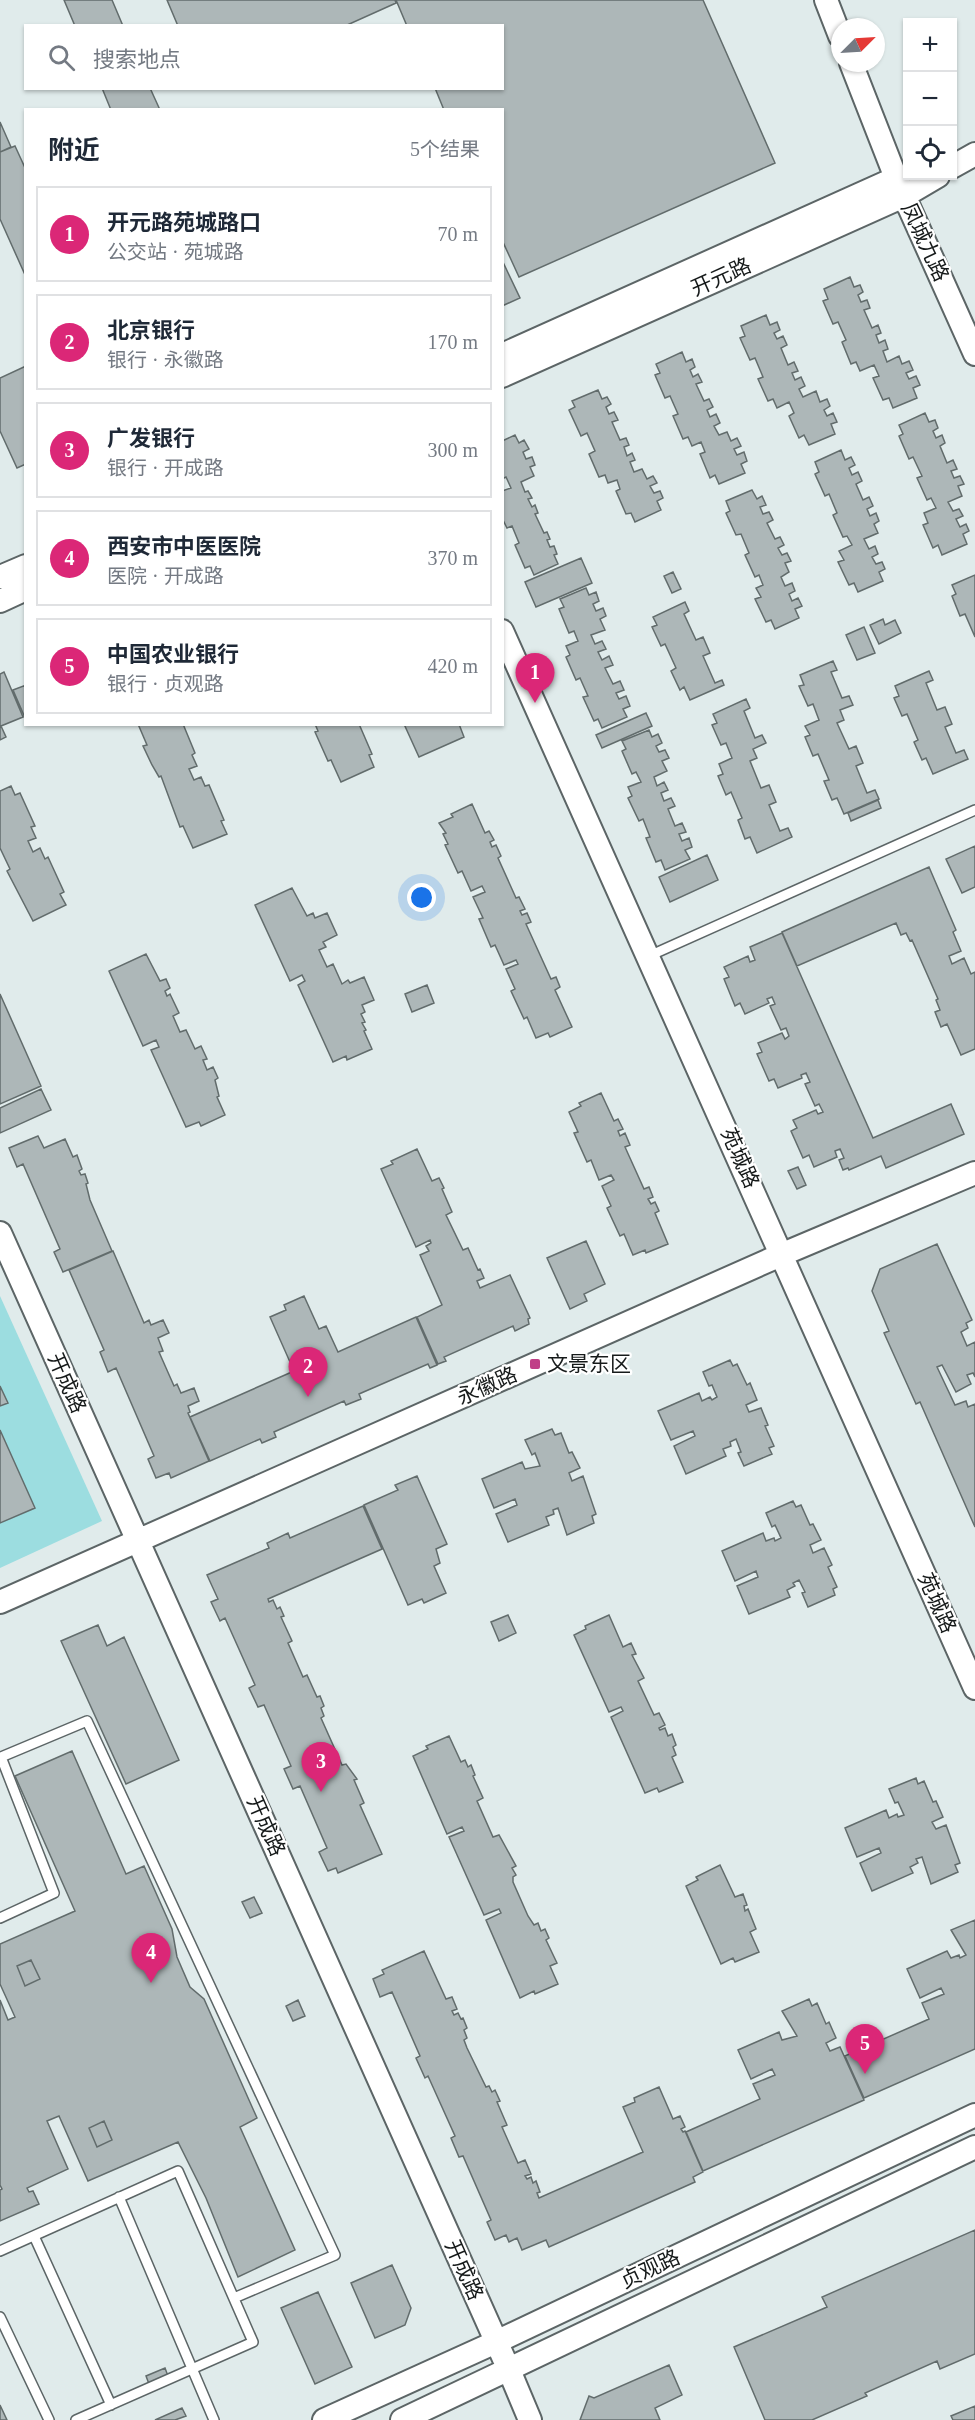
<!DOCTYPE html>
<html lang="zh">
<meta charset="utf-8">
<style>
body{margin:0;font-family:"Times New Roman","Noto Sans SC",serif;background:#f6f6f7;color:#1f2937}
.controls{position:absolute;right:18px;top:18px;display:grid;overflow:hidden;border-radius:0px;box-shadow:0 2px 4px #0004}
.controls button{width:54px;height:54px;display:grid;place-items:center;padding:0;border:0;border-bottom:2px solid #e0e1e3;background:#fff;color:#1f2937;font:30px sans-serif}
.compass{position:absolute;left:831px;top:18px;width:54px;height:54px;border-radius:50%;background:#fff;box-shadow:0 2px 4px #0004;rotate:66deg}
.you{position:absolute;left:422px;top:898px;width:21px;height:21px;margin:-15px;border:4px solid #fff;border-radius:50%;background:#1a73e8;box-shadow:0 0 0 9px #1a73e833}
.badge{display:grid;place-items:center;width:39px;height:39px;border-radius:50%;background:#db2777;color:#fff;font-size:20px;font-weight:700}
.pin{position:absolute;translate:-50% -50px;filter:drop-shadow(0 2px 3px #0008)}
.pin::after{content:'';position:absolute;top:32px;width:21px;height:18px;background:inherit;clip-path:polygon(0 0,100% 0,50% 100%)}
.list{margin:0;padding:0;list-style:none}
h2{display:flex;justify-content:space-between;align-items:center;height:78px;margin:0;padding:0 24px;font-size:26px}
h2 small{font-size:20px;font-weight:400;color:#747a83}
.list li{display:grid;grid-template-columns:39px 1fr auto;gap:18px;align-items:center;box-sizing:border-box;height:96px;margin:0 12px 12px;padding:0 12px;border:2px solid #e0e1e3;border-radius:0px}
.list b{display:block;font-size:22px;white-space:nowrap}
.list p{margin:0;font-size:20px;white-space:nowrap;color:#747a83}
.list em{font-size:20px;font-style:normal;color:#747a83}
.icon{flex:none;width:33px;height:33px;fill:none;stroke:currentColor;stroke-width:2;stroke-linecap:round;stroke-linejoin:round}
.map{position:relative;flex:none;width:975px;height:2420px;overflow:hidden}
.search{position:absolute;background:#fff;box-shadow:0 2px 4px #0004;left:24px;top:24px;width:480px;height:66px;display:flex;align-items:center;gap:15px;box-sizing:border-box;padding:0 21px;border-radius:0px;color:#747a83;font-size:22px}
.panel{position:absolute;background:#fff;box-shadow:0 2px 4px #0004;left:24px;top:108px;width:480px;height:618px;border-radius:0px}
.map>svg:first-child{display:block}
.green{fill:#9cdde0}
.building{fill:#adb7b8;stroke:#626c6c;stroke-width:1.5;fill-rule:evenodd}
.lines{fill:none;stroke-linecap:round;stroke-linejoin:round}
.service-casing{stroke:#5c6566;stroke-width:12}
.tertiary-casing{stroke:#5c6566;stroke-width:26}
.service{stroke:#fff;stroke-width:9}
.tertiary{stroke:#fff;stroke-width:22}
.poi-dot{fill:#c03f87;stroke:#fff;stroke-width:2}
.labels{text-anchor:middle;stroke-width:4.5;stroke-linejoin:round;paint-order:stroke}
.street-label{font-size:21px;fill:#161a1a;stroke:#fff}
.poi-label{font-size:21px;fill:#161a1a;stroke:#fff;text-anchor:start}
</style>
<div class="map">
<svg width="975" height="2420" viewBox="0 0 975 2420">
<rect width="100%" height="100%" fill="#e0ebeb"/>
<!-- green -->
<path class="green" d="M0,1296L102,1521L0,1568Z"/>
<!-- building -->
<path class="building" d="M64,0H112L123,26H75Z
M167,0H395L396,3L345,26H178Z
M396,0H703L775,163L519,277L502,240V110H444L435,88H502V26H407Z
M102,88H150L160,110H111Z
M0,122L11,147L0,152Z
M15,146L26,170V277L0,219V152Z
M502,260L520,298L502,306Z
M850,277L854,287L860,285L863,292L858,295L861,302L867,300L870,308L864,310L872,328L878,325L881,333L876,335L879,343L885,340L888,349L883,351L887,362L899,356L902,364L909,361L913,370L906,373L909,379L916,376L920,385L913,388L917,398L893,408L889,398L883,400L873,378L879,376L874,365L860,371L856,362L851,364L842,342L846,340L838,322L833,324L823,301L828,299L824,289Z
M766,315L770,325L777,322L780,330L774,333L777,339L783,336L787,345L781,348L788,365L794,362L798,371L792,373L795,380L801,377L805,386L799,389L803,397L816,391L820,402L827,399L830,406L824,410L827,416L833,413L837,422L831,424L835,434L809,445L804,435L799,438L789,416L794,413L789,402L777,408L773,399L768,401L758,379L763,377L755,358L750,360L740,338L745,336L741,326Z
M682,352L686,362L692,359L695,367L690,370L693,377L698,374L702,382L696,384L704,401L709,399L713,407L707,410L710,417L716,414L720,423L714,426L719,435L727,432L731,441L737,438L741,446L734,449L737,455L744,452L747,461L741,464L745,473L719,484L715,475L710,478L700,454L705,452L701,442L692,446L688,437L683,439L673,416L678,414L670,396L665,398L655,375L660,373L656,364Z
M26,366V464L17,468L0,431V378Z
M598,390L602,399L607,397L611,404L606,407L609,414L614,412L618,420L612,422L620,440L626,438L629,445L624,447L627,456L632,453L635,460L630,462L634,472L642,469L647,479L653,476L657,483L650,486L654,493L660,491L663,498L657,501L661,510L635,522L631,513L626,514L616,491L620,489L617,480L608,483L605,475L599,477L589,454L595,451L587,433L581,436L569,410L575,407L572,401Z
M925,413L929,422L935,420L938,428L933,431L936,438L942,435L945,443L940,446L947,463L953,460L957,469L951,471L954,478L960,476L964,484L958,486L962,496L948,502L953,511L959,509L963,516L956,519L960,527L966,524L969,531L963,534L967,544L942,555L938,545L933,548L923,525L928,523L924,513L936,508L931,498L927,500L917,478L922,476L913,457L909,459L899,436L903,434L899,425Z
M515,435L519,443L524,440L529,449L523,452L526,459L532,457L535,465L530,467L534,476L521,482L525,492L528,491L532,498L528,499L532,507L535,505L538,513L535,514L544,533L547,532L550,539L547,540L550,547L554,546L557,554L554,555L558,564L534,575L530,566L525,568L515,545L519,543L512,526L507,528L502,518V491L511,488L506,477L502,479V441Z
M841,450L845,460L851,457L855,465L849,468L852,475L858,472L862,481L856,484L863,500L869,497L873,506L867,509L870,516L876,513L879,521L874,524L878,533L864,539L869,549L875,546L878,554L872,557L876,564L882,562L885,569L879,572L883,581L858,592L854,583L849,585L838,562L844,560L839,551L852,545L847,536L843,537L833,515L837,513L829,494L825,496L815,474L819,472L815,462Z
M752,490L757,499L762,496L766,505L760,507L763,514L769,512L773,520L767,523L775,539L780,537L784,545L778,548L782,555L787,553L791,561L785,563L789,572L781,577L785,586L792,583L795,591L789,594L792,601L798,598L802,606L795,609L799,618L775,629L771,620L766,622L755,599L761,597L756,588L763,585L759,575L755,577L745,555L749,553L741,534L736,535L726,513L730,511L726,501Z
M581,558L592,583L536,607L525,582Z
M673,572L681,589L672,593L664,576Z
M975,575V637L965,614L960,616L952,596L956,594L952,585Z
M586,588L589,595L596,592L599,601L593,604L596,611L603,608L606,616L600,619L605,630L591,635L595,644L602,641L606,649L598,652L602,660L609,656L613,665L605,668L613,684L620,681L624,690L616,693L619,699L626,696L630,706L623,709L627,717L602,728L598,719L594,721L583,697L588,696L580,678L576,680L566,657L570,655L566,646L578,641L574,631L569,633L559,609L564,607L560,599Z
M685,602L689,611L684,614L696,640L703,637L710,653L703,656L715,683L722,680L724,685L690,700L684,687L680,690L671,671L676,668L665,644L661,646L652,627L657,625L653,617Z
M883,619L885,625L895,620L901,633L879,644L870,625Z
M864,627L875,653L857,660L846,635Z
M833,661L837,670L831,672L842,698L849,696L853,705L840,710L844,720L837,723L849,749L856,746L863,763L856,766L867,793L875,790L879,799L844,814L837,798L832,800L824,781L829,780L818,754L813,756L805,737L810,735L805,726L819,720L813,704L808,706L799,686L804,685L800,675Z
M929,671L933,680L926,683L937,710L945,707L952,724L945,727L956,753L964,750L968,759L933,774L926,758L922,760L914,742L918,740L907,714L902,716L894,698L899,696L895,686Z
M4,672L23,717L1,726L6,737L0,740V674Z
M26,685V720L13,690Z
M746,699L750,708L744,711L755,738L762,735L766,743L753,749L757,758L750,761L761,788L769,785L776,802L769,805L780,831L788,828L792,837L757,853L750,837L745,839L738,820L742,818L731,792L726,795L718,776L723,774L719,764L732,758L726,743L721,745L712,725L717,723L713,714Z
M646,713L652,726L602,748L596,735Z
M138,724H183L195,753L192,755L197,766L189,769L194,780L201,777L205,786L209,785L224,820L221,821L227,834L193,848L183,826L180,827L161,776L159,777L152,765L143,746L147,745Z
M315,724H359L372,754L369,755L374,767L341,782L331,760L328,761L315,732L318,731Z
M404,724H459L464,737L419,757Z
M649,730L652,737L658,734L662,743L656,746L659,752L665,750L669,758L662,761L667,771L654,777L657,786L664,782L668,790L661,793L664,801L671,798L675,806L668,809L675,826L682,823L686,832L679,834L682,841L689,838L692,847L685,850L690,859L665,870L661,860L656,862L646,838L650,837L643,819L639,821L628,798L632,796L628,787L641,782L636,772L632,774L622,751L626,749L622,741Z
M11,786L15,795L20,793L35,826L31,827L36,838L28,841L33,852L40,848L45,859L48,857L64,892L60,894L66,905L33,921L7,871L10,869L0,848V791Z
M878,800L881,808L851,821L848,813Z
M472,804L485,833L489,831L494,840L490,842L492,847L496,845L501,856L498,858L516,898L519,897L525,909L520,911L522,915L527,913L531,922L526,924L551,979L556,977L560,987L555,990L572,1027L550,1037L548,1033L536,1038L527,1017L524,1019L511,991L515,989L506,969L518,964L516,960L504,965L495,945L491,947L479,919L483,918L473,897L485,892L482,886L471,891L462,871L458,873L445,845L448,844L443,834L446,833L439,823L453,817L451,814Z
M975,846V887L962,893L946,859Z
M707,855L718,880L670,902L659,877Z
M929,867L956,930L953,932L961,951L949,956L952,964L964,958L971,974L975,972V1049L961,1055L947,1024L941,1027L935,1012L940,1010L936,1000L938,999L912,940L910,941L906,933L901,935L896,923L797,966L782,932Z
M292,888L307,916L313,913L315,918L327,913L337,935L323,942L326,947L319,950L327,967L333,964L342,984L348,980L350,983L364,977L374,1000L362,1005L365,1012L361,1014L365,1022L362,1023L366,1030L364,1031L372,1049L347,1060L346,1056L333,1062L298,985L305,981L302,975L290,981L255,905Z
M782,933L873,1138L951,1104L964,1134L886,1168L881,1156L849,1170L848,1168L843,1170L839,1160L844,1158L840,1149L835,1151L837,1157L814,1167L809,1155L803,1158L791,1131L797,1128L793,1120L816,1110L818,1114L823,1112L819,1104L815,1106L805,1084L810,1082L806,1073L801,1075L802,1078L778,1088L774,1079L769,1081L757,1054L762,1052L758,1043L782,1033L785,1039L789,1036L786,1028L781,1030L770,1006L775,1004L772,997L767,999L769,1003L745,1014L740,1003L735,1006L724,979L729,977L724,967L748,956L750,962L755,960L750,947Z
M146,954L160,981L166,979L170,988L165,991L167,996L170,994L179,1013L173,1016L180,1032L186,1030L195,1049L201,1046L207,1059L203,1060L207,1070L213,1067L218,1078L215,1080L219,1096L217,1097L225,1115L201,1126L199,1122L186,1127L151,1050L159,1047L156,1040L143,1046L109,971Z
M427,985L434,1003L412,1012L405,994Z
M0,994L41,1086L0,1104Z
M41,1089L51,1110L0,1133V1108Z
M601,1093L614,1121L618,1119L623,1129L618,1131L620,1136L625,1133L630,1145L625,1147L644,1189L649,1187L653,1197L648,1199L651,1204L655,1202L659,1211L655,1213L668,1244L646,1253L645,1250L633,1255L624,1234L620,1236L607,1208L611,1206L602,1186L614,1180L611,1175L599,1180L591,1160L587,1162L574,1133L578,1132L569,1112L581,1106L579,1103Z
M38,1136L44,1148L65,1139L73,1157L77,1155L82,1169L79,1171L81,1175L85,1174L88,1183L86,1184L90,1200L112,1251L63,1272L54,1252L60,1249L23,1164L17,1167L9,1148Z
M417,1149L432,1181L439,1178L444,1188L442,1189L452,1212L446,1215L463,1250L468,1248L478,1270L480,1269L484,1278L477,1281L480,1288L510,1275L530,1318L528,1319L529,1324L515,1331L513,1326L444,1357L446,1361L438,1364L417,1317L442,1305L420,1255L429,1251L426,1246L431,1243L430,1240L416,1247L381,1169L393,1164L391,1161Z
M798,1167L806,1185L797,1189L788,1171Z
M586,1241L605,1284L584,1294L587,1301L570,1309L547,1258Z
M937,1244L972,1320L966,1323L968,1328L961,1332L967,1346L975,1342V1377L973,1373L967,1375L971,1384L956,1392L942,1365L937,1367L955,1405L966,1401L968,1407L975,1404V1527L920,1402L916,1404L884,1333L889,1331L872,1291L880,1269Z
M113,1251L144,1323L149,1320L151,1325L163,1320L169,1333L158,1338L163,1351L159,1352L174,1386L177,1384L181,1393L194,1388L199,1401L188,1406L190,1412L188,1413L209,1461L171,1478L169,1473L156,1478L148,1459L154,1456L116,1368L108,1372L100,1352L104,1350L69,1270Z
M304,1296L319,1329L326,1326L338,1352L416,1317L437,1365L430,1368L428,1364L359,1394L361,1399L346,1405L344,1401L274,1432L276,1437L262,1443L260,1439L210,1461L190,1417L294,1371L270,1317L286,1310L284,1305Z
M730,1360L733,1366L737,1364L747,1385L750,1383L757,1400L746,1405L749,1412L761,1408L768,1425L765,1426L774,1446L769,1448L772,1454L744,1466L738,1453L741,1452L736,1439L730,1442L731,1446L723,1449L726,1456L686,1474L674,1446L695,1436L693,1431L671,1440L658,1411L699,1393L702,1401L710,1397L712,1400L717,1397L712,1385L709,1386L703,1372Z
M0,1386L8,1403L0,1406Z
M552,1429L555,1435L561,1433L569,1453L572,1452L580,1468L569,1473L572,1481L583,1476L596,1514L592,1516L594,1523L567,1535L558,1508L553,1510L554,1514L546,1517L549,1525L508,1542L496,1514L517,1505L515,1499L494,1508L482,1479L522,1462L525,1469L540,1466L535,1453L532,1455L525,1440Z
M0,1430L35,1508L0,1523Z
M417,1476L447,1544L436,1549L440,1563L434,1566L446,1593L424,1603L422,1599L408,1605L364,1505L398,1490L395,1485Z
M793,1501L796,1507L801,1505L810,1525L813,1524L821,1540L810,1545L813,1553L824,1548L832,1565L828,1567L837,1587L833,1589L835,1595L808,1607L802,1593L805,1592L799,1580L793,1583L795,1586L787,1590L790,1597L749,1614L737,1586L758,1577L756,1571L735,1581L722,1551L763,1533L766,1541L774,1538L775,1541L781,1538L775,1525L772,1527L766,1513Z
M363,1506L382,1549L268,1599L269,1602L273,1600L277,1609L280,1607L284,1616L281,1617L292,1641L288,1643L303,1677L307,1675L317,1697L320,1696L324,1706L321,1708L324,1716L321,1718L342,1765L346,1764L357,1779L354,1780L364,1803L360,1805L382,1854L338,1873L336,1868L328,1871L319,1852L327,1848L300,1786L293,1789L284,1769L291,1766L264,1705L258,1707L249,1688L255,1685L225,1618L220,1621L211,1602L218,1599L207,1575L269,1548L267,1543L288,1533L290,1538Z
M508,1615L516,1633L499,1641L491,1622Z
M609,1615L623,1647L631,1643L636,1654L632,1655L644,1678L638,1681L654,1715L659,1713L665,1725L659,1728L660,1730L665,1728L668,1736L672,1734L676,1745L673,1747L676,1755L672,1757L683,1782L659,1792L657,1788L645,1793L611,1717L623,1711L621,1707L609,1712L574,1635L586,1629L585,1626Z
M98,1625L107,1646L124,1637L179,1760L126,1784L61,1641Z
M449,1736L461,1762L465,1760L468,1767L471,1765L475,1775L473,1776L483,1798L477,1801L493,1837L499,1835L516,1866L512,1868L516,1875L513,1877V1882L528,1916L534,1925L538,1923L541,1931L545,1929L549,1938L546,1940L557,1963L550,1966L558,1984L535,1994L534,1991L520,1998L486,1920L501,1913L499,1909L484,1915L449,1837L464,1831L462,1827L447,1834L413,1756L428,1749L426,1746Z
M72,1751L126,1874L144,1866L172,1929L177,1957L190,1987L204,1999L257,2118L240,2127L295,2250L238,2277L206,2198L178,2142L88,2181L59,2116L47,2121L68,2169L27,2188L29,2192L33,2191L39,2204L0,2221V2190L2,2189L0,2185V2000L8,2020L15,2017L0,1984V1944L75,1911L15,1776ZM31,1960L40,1979L25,1986L17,1966ZM104,2121L112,2140L97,2147L89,2128Z
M916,1778L918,1784L924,1781L933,1802L936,1801L943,1817L932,1822L936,1829L946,1825L960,1863L955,1865L958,1872L931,1884L922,1857L916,1859L918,1863L910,1867L913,1873L872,1891L860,1863L881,1853L879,1848L857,1857L845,1828L886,1810L889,1818L897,1814L898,1817L904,1815L898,1802L895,1803L889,1789Z
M720,1865L735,1897L743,1894L747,1905L744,1906L745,1911L748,1909L756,1929L750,1932L759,1952L735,1962L733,1958L721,1964L686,1886L698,1880L696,1877Z
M254,1897L262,1913L250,1918L242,1902Z
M975,1920V2049L864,2098L845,2056L929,2019L922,2003L944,1994L941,1988L920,1998L907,1969L947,1951L951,1958L959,1955L960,1958L966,1955L951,1930Z
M424,1951L446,1999L452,1997L457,2009L452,2011L454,2015L458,2013L461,2019L463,2018L467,2028L464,2030L467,2038L464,2040L467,2048L486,2087L489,2086L492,2092L495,2090L500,2101L497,2102L507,2125L502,2127L518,2163L525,2160L531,2174L525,2176L527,2179L531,2177L533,2183L536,2181L540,2192L537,2193L539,2198L643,2152L623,2107L635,2102L634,2098L659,2087L673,2119L680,2116L685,2127L681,2129L683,2132L685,2131L703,2172L693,2177L695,2182L549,2247L546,2240L522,2250L517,2238L509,2242L506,2235L495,2240L487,2222L491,2220L463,2156L459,2157L451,2138L455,2136L428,2076L425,2078L416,2058L420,2056L392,1992L380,1997L373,1979L384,1974L382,1970Z
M31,1960L40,1979L25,1986L17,1966Z
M809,1999L812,2006L817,2003L826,2024L829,2022L836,2038L826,2043L830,2051L840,2047L864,2100L703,2171L686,2132L760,2099L753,2084L775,2075L772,2069L751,2079L738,2050L779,2032L782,2040L797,2036L782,2011Z
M298,2000L305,2016L293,2021L286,2006Z
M104,2121L112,2140L97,2147L89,2128Z
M975,2230V2354L940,2369L937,2361L865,2393L867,2396L812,2420H765L734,2347L827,2307L822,2297Z
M392,2265L411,2308L405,2325L375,2338L351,2283Z
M318,2292L352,2367L315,2384L281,2308Z
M669,2365L682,2395L655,2408L660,2420H580L589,2396L594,2398Z
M165,2368L168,2376L149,2384L146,2376Z
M0,2405L7,2420H0Z
M975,2406V2420H953L951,2416Z
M182,2408L186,2416L175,2420H155Z"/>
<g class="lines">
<!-- service casing -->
<g class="service-casing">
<path id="service" d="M649,956L975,810
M0,1918L54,1893L1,1757L87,1721L335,2255L234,2298
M119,2197L214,2420
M34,2236L111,2405
M0,2251L178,2171L253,2342L76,2420
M0,2317L49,2420"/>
</g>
<!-- tertiary casing -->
<g class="tertiary-casing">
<path id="tertiary" d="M826,0L840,36
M851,63L896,178L975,354
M952,167L975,154
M502,355L896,178
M502,376L904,196L938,176
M0,577L26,566
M0,601L26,589
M502,631L975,1688
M0,1233L509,2370L530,2420
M0,1602L783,1254L975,1173
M324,2420L496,2342L975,2115
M402,2420L975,2147"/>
</g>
<!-- service -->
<use href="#service" class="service"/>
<!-- tertiary -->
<use href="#tertiary" class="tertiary"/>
</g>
<!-- markers -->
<rect class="poi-dot" x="529" y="1358" width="12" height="12" rx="3"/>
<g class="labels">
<!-- street labels -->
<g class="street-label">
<text transform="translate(925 242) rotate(65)" y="7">凤城九路</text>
<text transform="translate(721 277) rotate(-24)" y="7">开元路</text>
<text transform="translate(740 1158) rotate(66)" y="7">苑城路</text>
<text transform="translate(67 1383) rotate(66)" y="7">开成路</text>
<text transform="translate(487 1386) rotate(-24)" y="7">永徽路</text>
<text transform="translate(937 1603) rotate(66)" y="7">苑城路</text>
<text transform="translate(266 1826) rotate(66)" y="7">开成路</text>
<text transform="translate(650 2269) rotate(-25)" y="7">贞观路</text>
<text transform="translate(464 2270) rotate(66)" y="7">开成路</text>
</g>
<!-- poi labels -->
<g class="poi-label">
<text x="547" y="1371">文景东区</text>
</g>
</g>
</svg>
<div class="controls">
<button>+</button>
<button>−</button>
<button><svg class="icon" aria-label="locate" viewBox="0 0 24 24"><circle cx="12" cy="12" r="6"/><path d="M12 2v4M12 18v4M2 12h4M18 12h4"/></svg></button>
</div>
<svg class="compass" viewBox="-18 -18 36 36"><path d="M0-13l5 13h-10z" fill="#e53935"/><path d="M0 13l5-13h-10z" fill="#747a83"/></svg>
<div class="you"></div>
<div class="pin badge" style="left:535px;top:703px">1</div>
<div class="pin badge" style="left:308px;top:1397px">2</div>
<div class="pin badge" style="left:321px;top:1792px">3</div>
<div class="pin badge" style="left:151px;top:1983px">4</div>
<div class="pin badge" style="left:865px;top:2074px">5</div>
<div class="search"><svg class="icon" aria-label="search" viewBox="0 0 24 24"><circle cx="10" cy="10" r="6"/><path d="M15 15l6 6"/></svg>搜索地点</div>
<section class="panel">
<h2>附近<small>5个结果</small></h2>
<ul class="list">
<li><span class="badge">1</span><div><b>开元路苑城路口</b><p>公交站 · 苑城路</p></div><em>70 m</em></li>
<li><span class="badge">2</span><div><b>北京银行</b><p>银行 · 永徽路</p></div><em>170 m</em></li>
<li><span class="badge">3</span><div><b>广发银行</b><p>银行 · 开成路</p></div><em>300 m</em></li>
<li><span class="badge">4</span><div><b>西安市中医医院</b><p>医院 · 开成路</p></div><em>370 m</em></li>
<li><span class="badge">5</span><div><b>中国农业银行</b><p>银行 · 贞观路</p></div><em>420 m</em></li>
</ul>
</section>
</div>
